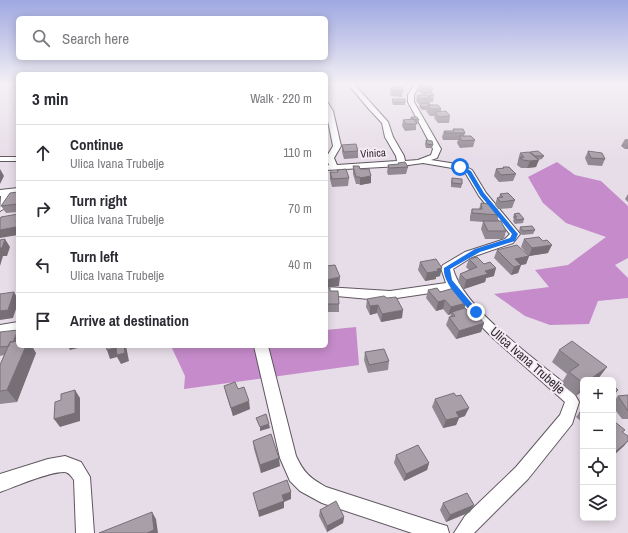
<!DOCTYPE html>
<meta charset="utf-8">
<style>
body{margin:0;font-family:"Archivo Narrow",sans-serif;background:#f2f2f3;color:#2b2b33}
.controls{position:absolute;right:12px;bottom:12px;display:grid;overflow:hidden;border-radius:6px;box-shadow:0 2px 10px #0003}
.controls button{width:36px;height:36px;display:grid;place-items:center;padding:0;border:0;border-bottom:1px solid #e1e1e2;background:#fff;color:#2b2b33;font:20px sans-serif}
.stop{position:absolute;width:12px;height:12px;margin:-9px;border:3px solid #1a73e8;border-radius:50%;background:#fff}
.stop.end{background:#1a73e8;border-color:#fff;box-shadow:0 1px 4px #0008}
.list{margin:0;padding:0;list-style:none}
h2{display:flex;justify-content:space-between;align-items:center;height:52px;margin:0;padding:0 16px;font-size:17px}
h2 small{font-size:13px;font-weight:400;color:#7c7c81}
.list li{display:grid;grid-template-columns:26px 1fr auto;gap:12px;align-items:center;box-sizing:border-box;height:56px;padding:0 16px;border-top:1px solid #e1e1e2}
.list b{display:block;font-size:15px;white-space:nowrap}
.list p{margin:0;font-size:13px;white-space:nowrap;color:#7c7c81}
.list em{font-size:13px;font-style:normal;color:#7c7c81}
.icon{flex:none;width:22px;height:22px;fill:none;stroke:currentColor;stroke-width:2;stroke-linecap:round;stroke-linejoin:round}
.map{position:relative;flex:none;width:628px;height:533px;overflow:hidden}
.search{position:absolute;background:#fff;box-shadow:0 2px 10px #0003;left:16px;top:16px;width:312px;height:44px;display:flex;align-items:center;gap:10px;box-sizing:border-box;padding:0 14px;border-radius:6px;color:#7c7c81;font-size:15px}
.panel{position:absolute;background:#fff;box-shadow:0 2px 10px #0003;left:16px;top:72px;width:312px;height:276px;border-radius:6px}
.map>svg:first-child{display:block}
.forest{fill:#c58bca}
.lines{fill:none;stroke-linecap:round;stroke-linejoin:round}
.minor-casing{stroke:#605760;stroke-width:2}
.minor{fill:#fff;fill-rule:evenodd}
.wall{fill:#918991}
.shaded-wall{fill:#766f76}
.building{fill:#a99fa9;stroke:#766f76}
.route{fill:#1a73e8}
.labels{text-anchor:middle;stroke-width:4;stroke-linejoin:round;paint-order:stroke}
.far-street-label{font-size:11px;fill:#2d2a2e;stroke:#f5ebf5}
.street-label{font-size:13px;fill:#2d2a2e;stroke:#f5ebf5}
</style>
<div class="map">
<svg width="628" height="533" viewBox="0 0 628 533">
<rect width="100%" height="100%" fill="#e7dde8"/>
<!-- forest -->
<path class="forest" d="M557,162L575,175L601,181L628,206V258L615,265L628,278V298L598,301L589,324L550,325L525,316L494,294L549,287L535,270L568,265L606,237L566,223L543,203L528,177Z
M356,327L359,365L184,389L185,376L171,346H326V330Z"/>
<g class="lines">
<!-- minor casing -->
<g class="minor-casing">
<path id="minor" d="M348,84H354L388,122L393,137L404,156L405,161L418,160L431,155L433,149L408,102V95L414,84H420L414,95V102L441,149L437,158L431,160L463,165L472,170L486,193L520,234L513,243L472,257L453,269C463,304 517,345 545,368C558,379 572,387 579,402L572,424L528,479L474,533H454L465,516L516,467L560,415L565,402L494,339L474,319L451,290L390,299H369L326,295V287L390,291L446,283L441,268L443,265L465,252L505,239L510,234L479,196L466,174L458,169L423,163L401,166L326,170V166L329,165L326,158L333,146L326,111V102L328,103L333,111L341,146L334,158L337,165L397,161L396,156L385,137L382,123L368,108Z
M0,157H18V161H0Z
M18,188V194H11L5,208L0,211L1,196H0V190Z
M18,322V332L0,335V325Z
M254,346H268L296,456C304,473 310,478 326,487L440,524L447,526L449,533H412L322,503L300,491L290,481L280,458Z
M65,456L81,462L90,477L94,533H76L74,480C71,476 69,472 64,472C48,472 17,486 0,492V474L48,459Z"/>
</g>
<!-- minor -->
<use href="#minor" class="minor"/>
</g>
<!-- wall -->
<path class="wall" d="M419,85L433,87L432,93L434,95L433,102H430V105L441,109V112L450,116L449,123H438L434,118L435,116H430L426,111L427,110H422L419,107L420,105L416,101L417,95H423V94H422L418,91Z
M391,87L403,91L402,97L391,96L390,92Z
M392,99L405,102V105H393L392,102Z
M411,117L419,120L418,123H416V130L405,131L402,126L403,120L410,119Z
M453,129L465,133L464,136L475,140L473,147L460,148L457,143L458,140H443L442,137L444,131H453Z
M625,139H628V149H625L621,146Z
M426,140L433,145L432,148H426L425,144Z
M342,145L358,151V158L344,159L342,152Z
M588,151L605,159L602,166L588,165L585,158Z
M530,152L544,156L542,159L538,160L536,167L527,168H521L517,165L518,161V160L520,153H530Z
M398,163L408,167L406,174L388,175L387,172L388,165L398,164Z
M353,166L360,169L371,183L360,185L359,184H356L353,174Z
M503,167L516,174L513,181L499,182L494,176L496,169L503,168Z
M337,170L349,178L348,186L332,187L330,179V172H337Z
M452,178L462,184L461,188L451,187V182Z
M18,192V212L6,213L1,206Z
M500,194L515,200L512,208L498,209L495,205L497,198L499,197Z
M628,194V202L625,199Z
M481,203L490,206L499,215L497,221L506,231L504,239H485L481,229L483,222L470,221V216L472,209H479Z
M514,214L524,219L523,223L515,224L513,221L514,219L513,218Z
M520,227L535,230L533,234L522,235L519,231Z
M524,239L548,253L529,256L521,247Z
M497,250L529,256L526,264L521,265L518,273L511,275L494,258Z
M469,259L494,276L486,278L485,282L464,289L458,282L460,274L469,270L466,267Z
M420,262L440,276L436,277V279L425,281L418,270Z
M326,288L330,291L339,304V312H326Z
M428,290L440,292L464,308L471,315L484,323L481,332L456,339L446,325L449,317H450L451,314L448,315L443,309L436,311L426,298Z
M367,299L402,318L381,322L377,313L370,315L366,307Z
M0,332L18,346L36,353L17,402L0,404V365L4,355L0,356Z
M559,350L598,379L583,380V390L576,396L561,384L567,374L552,362Z
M365,352L389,361L388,370L368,373L364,360Z
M224,386L250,409L233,416L226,394Z
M628,395V419H622L613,407V402L618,396Z
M435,399L465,416L459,418L456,425L443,428L432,407Z
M583,410V423L576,417L579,413Z
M253,441L280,466L261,473L254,449Z
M396,455L429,463L427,470L404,481L394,463Z
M443,503L470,512L446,522L440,510Z
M320,510L344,517L343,523L327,532L319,516Z"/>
<!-- shaded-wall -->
<path class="shaded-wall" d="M539,160L536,167L527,168L530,161Z
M0,169L4,176L0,184Z
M371,176V183L360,185V178Z
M18,215V235L0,238V230L16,222Z
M5,239L10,247L7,256H3L0,266V248Z
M552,245L548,253L529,256L532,248Z
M529,256L526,264L521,265L518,273L511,275L514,267L515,259Z
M442,268L440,276L436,277V279L425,281L427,273L437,269Z
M496,268L494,276L486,278L485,282L464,289L466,280L485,271Z
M340,277L339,286L326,288V280Z
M14,292L18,299V303L13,318L0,320V311Z
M445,300L443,309L436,311L438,302Z
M466,303L464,311L452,312L451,314L448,315L451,307Z
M378,305L377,313L370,315V306Z
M403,310L402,318L381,322L382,314Z
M484,323L481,332L456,339L459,331Z
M18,330V346L12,345Z
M26,346H32L36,353L17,402L7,390Z
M68,346H86L70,350Z
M124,346H126L129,361L121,364L117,357L110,359L107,350Z
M607,367L598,379L597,380H589Z
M583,385V390L576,396Z
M75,390L80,398V421L60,427L54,419Z
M618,390L613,397V392Z
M249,401L250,409L233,416L231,408Z
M469,408L465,416L459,418L456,425L443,428L446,420L456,412Z
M269,424L270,428L260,431V427Z
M628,441L624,446L613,456V455L615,452Z
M279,458L280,466L261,473L260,465Z
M429,463L427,470L404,481L406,474Z
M291,492V499L284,502V508L259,517L258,511L282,495Z
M474,505L470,512L446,522L450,515Z
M152,512L156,519L158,533H147Z
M344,517L343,523L327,532V526Z"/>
<!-- building -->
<path class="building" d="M430,84L433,87L423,88L419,85Z
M391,87H402L403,91L392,90Z
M430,92L434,95L428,96L431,98L420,99L417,95H426L424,93Z
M392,99H405V102H393Z
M429,103L430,105H428L427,107H422L420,104Z
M428,105H438L441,109H431Z
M446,111L450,116L439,117L435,112Z
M411,117H417L419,120L412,119Z
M414,119L417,124H406L403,120Z
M453,129H463L465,133H445L444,131H454Z
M459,136H471L475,140L462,141Z
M426,140L432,141L433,145L427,144Z
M356,144L358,151L344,152L342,145Z
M538,151L544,156H535L530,152Z
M588,151L602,153L605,159L591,158Z
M529,152L539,160L530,161L523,160L520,158L524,157L520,153Z
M405,162L408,167L389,168L388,165L399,164L398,163Z
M353,166H359L360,169H369L371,176L360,178V177H356Z
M503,167H509L516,174L501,175L496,169L504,168Z
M346,169L349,178L332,179L330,172H338L337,170Z
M452,178L462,179V184L452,183Z
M18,192V199L17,201H18V204L1,206L10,193Z
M508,193L515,200L501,202L497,198L503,197L500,194Z
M481,203L489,204L490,206H494L495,210L497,211L499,215L472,213V209H482Z
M519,213L524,219L517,220L514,217H517L514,214Z
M18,214L16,222H18L16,227L0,230V219L1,217Z
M483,221H501L506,231H488Z
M532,226L535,230L523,231L520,227Z
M539,237L543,241L547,240L552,245L532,248L524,239Z
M5,239L2,248H0V240Z
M517,245L529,256L515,259L521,265L514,267L497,250Z
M477,257L484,264L490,262L496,268L485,271L488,274L466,280L460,274L477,267L469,259Z
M436,259L442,268L437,269L438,271L427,273L420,262Z
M335,265L340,277L326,280V266Z
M326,288H330V291H338L339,304H326Z
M437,288L440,292L454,288L466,303L451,307L445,300L438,302L428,290Z
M14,292L8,310L0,311V294Z
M384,296L387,298L396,297L403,310L382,314L378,305L370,306L367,299Z
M465,308L471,315L476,314L484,323L459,331L449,317L455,316L452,312Z
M18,330L13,342H10L9,346L0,347V332Z
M18,341V346H26L7,390L0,391V365L10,342Z
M572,341L607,367L589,380H583V383L569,372L579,365L559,350Z
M106,346H124L125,353L117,355L116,348L107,350Z
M384,349L389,361L369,365L365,352Z
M607,378L609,380H601Z
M235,382L238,389L244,387L249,401L231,408L224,386Z
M613,385L618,390L613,392Z
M75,390V413L54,419L55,402L61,400V394Z
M454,393L456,396L461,395L469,408L456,412L459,417L446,420L435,399Z
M628,395V411L618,396Z
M583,410V416L579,413Z
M266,414L269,424L260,427L256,418Z
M615,422L625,430L622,432L628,436V441L615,452L613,450V424Z
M271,434L279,458L260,465L253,441Z
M418,445L429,463L406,474L396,455Z
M287,480L291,492L282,495L284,501L258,511L253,493Z
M467,493L474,505L450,515L443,503Z
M336,501L344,517L327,526L320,510Z
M152,512L154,530L147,533H99Z"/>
<!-- sky -->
<linearGradient id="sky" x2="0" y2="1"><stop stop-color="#9fa8e1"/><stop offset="0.53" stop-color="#f4f0f5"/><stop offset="1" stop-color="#f4f0f5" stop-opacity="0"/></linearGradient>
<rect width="628" height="158" fill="url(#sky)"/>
<!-- route -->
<path class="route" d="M460,165L471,171L484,193L518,234L515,241L480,252L450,269L452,280L479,312L476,315L473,314C464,303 442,283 444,268L475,249L510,238L512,234L480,195L467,173L458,168Z"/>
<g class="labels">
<!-- far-street labels -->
<g class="far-street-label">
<text transform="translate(373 153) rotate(-3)" y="4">Vinica</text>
</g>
<!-- street labels -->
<g class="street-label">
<text transform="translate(528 360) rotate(41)" y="5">Ulica Ivana Trubelje</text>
</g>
</g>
</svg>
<div class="controls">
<button>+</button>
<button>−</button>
<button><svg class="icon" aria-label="locate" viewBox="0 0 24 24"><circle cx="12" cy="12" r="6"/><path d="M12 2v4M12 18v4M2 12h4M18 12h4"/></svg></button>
<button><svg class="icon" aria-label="layers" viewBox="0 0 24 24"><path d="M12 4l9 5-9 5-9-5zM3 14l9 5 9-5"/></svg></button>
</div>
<div class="stop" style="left:460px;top:167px"></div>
<div class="stop end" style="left:476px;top:312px"></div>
<div class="search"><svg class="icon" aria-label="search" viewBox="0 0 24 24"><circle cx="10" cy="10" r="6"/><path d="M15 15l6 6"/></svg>Search here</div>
<section class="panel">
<h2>3 min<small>Walk · 220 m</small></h2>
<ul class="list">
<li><svg class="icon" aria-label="ahead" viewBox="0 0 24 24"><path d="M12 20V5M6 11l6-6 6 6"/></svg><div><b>Continue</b><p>Ulica Ivana Trubelje</p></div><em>110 m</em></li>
<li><svg class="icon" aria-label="right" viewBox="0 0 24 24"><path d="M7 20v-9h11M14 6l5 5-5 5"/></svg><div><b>Turn right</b><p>Ulica Ivana Trubelje</p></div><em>70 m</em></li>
<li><svg class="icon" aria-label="left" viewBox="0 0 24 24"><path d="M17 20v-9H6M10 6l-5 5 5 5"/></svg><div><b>Turn left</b><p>Ulica Ivana Trubelje</p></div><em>40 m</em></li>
<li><svg class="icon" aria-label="arrive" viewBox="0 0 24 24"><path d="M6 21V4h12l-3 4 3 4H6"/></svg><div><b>Arrive at destination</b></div></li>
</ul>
</section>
</div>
